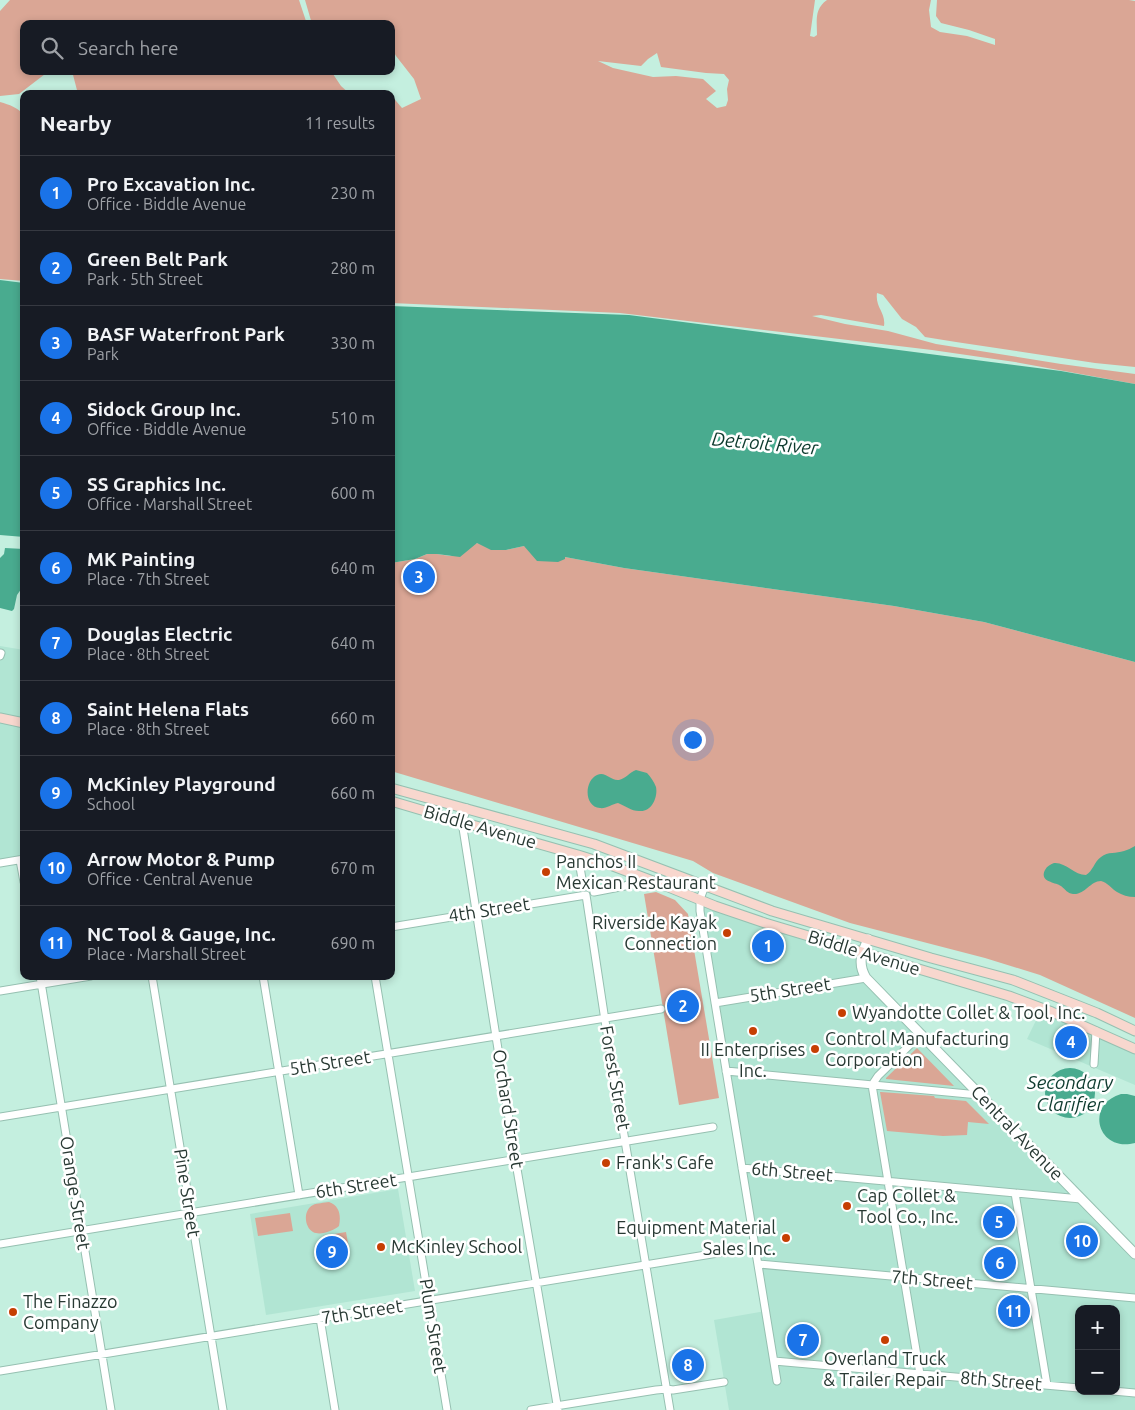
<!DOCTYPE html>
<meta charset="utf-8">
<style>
body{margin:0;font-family:Ubuntu,sans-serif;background:#242831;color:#f1f3f6}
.controls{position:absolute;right:15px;bottom:15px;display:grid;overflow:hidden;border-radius:10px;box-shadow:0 2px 8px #0003}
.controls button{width:45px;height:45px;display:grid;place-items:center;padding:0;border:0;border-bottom:1px solid #363941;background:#171b24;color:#f1f3f6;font:25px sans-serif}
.you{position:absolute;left:692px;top:739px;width:18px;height:18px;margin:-12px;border:4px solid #fff;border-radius:50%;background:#1a73e8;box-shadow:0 0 0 8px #1a73e833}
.badge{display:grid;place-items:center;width:32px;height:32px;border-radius:50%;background:#1a73e8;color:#fff;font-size:16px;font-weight:700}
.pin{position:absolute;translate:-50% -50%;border:2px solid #fff;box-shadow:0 1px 5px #0006}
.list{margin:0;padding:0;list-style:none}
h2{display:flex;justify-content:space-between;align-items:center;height:65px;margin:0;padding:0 20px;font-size:21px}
h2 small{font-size:16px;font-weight:400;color:#9ea1a6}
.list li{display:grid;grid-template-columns:32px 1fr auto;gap:15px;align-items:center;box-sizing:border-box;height:75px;padding:0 20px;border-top:1px solid #363941}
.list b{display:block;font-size:19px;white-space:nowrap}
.list p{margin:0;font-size:16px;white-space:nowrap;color:#9ea1a6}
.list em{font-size:16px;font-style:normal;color:#9ea1a6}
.icon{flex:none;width:28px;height:28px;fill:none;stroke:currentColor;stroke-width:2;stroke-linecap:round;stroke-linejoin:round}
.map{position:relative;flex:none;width:1135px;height:1410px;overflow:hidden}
.search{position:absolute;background:#171b24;box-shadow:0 2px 8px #0003;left:20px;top:20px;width:375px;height:55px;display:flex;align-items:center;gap:12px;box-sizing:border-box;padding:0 18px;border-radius:10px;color:#9ea1a6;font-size:19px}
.panel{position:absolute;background:#171b24;box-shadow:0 2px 8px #0003;left:20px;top:90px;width:375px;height:890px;border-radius:10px}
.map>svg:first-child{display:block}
.built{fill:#b1e5d3;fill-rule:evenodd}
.green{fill:#daa695;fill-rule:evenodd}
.water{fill:#49ab8f}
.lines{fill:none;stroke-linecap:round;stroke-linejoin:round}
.minor-casing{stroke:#96c0b1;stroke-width:9}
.tertiary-casing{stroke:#96c0b1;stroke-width:11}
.secondary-casing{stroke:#96c0b1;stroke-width:11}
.minor{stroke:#fff;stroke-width:7}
.tertiary{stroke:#fff;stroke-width:9}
.secondary{stroke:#f8d7ce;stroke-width:9}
.poi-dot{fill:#c63f03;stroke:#fff;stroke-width:2}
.labels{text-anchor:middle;stroke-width:5;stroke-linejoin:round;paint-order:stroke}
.street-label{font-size:18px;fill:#283933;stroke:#fff}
.poi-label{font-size:18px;fill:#283933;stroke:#fff;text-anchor:start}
.water-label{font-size:19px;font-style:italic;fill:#0d3a2e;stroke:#fff}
</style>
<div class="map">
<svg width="1135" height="1410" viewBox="0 0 1135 1410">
<rect width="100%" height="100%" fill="#c4efdf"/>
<!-- built -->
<path class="built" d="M0,646L24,650V859L0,863Z
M700,899L863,953L861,970L1135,1254V1410H729L714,1320L765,1311ZM1079,1309H1116V1391H1079Z
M1042,1008L1135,1049V1085L1027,1039Z
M398,1189L415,1291L266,1315L250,1214Z"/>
<!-- green -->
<path class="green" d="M10,0H299L307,24H24V71H49L19,94L0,96V11Z
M305,0H815L810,36L814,37L817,35C817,21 814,9 827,0H931L929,10L931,27L940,32L967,36L995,45V39L969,30L941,23L936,16L937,0H1129L1135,1V367L1095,363L956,342L925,337L916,327L902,319L883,295L877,293C875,308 886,312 884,326L821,315L812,316L845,324L888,331L936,344L1061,364L1135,374V384L1015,362L932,350L620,313L391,303V95L402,108L421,99L414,79L396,56L391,47V24H312ZM657,53L661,67L706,73L724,74L729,80L727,89L728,100L726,106L717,108L706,99L716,91L703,79L676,76L653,77L613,68L598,61L641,66L648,59Z
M72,71H331L341,86L350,94H78Z
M0,102C10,105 17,107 24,115V281L0,279Z
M477,543L506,550L524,546L565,557L624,568L894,606L984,622L1135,662V1018L1040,975L985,958L850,923L713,873L693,861L391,771V563L415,559L427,554H437L450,556Z
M656,892L675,900L688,914L719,1098L679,1105L644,894Z
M917,1048L954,1086L886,1079V1078Z
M880,1092H881L934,1096L935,1098L966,1101L989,1124L968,1122L967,1135L943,1136L887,1131Z
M329,1202C340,1206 341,1216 339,1226C333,1231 320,1236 313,1232C304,1227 303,1210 313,1205C317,1203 324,1203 329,1202Z
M290,1213L293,1231L258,1236L255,1218Z
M346,1232L349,1249L326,1253L323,1236Z"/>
<!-- water -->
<path class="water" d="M0,280L24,283V537L0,535Z
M391,306L629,315L1061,371L1135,384V662L984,622L894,606L624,568L565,557V559L558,562L537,561L524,546L506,550H491L477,543L460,557L437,554H427L415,559L391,563Z
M5,548L24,549V585L17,595L14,609L12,611L0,608V558L4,554Z
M636,770L647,773C651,777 654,782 656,787C658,797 652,811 641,811C632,812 626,806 618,803C612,804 606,809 600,808C584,807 584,781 597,775C606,771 610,781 619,780C625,779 630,772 636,770Z
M1135,846V897C1128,897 1122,895 1117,892C1112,889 1107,882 1101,881C1090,881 1085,895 1073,894C1067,893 1066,890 1061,886C1055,882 1039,882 1045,870C1047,866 1051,864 1054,863C1066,862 1074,875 1086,875C1093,871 1094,862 1101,857C1108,851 1116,854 1124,851C1128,850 1131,848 1135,846Z
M1045 1093a25 25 0 1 1 50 0a25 25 0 1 1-50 0Z
M1121,1094H1127L1135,1096V1143C1098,1153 1084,1105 1121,1094Z"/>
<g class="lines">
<!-- minor casing -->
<g class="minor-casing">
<path id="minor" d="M0,656L1,653
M467,808L462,822L517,1169L558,1410
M578,855L583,885
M20,860L24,882
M0,863L24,859
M705,886L700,899V911L777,1381
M594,892L625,886L632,883L637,875
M391,927L586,895L606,1027L670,1410
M40,976L111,1410
M152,976L223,1410
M263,976L299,1195
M375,976L447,1410
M0,991L91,976
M715,1003L866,978
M1094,1064L1096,1031
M726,1071L979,1095
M0,1117L661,1009
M742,1168L1081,1199
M1015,1193L1047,1385
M0,1244L713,1127
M758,1264L1135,1298
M320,1318L335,1410
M774,1361L1079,1388
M0,1371L724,1252
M920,1374L872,1085L878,1076L921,1034
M1113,1391L1135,1393
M531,1410L656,1390L667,1389L673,1390L724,1382"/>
</g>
<!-- tertiary casing -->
<g class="tertiary-casing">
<path id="tertiary" d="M868,939C862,953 857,963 866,978L1135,1254"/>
</g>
<!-- secondary casing -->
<g class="secondary-casing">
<path id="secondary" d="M0,718L24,723
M391,788L594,844L772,911L931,958L1013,980L1097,1013L1135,1031
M391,801L462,822L578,855L613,866L666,886L715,906L765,923L1009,996L1052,1012L1135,1049"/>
</g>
<!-- minor -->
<use href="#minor" class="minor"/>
<!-- tertiary -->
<use href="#tertiary" class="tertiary"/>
<!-- secondary -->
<use href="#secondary" class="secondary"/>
</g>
<!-- markers -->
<g class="poi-dot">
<circle cx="546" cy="872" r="5"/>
<circle cx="727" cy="933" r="5"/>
<circle cx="842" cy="1013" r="5"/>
<circle cx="753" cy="1031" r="5"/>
<circle cx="815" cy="1049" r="5"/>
<circle cx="606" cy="1163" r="5"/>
<circle cx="847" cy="1206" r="5"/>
<circle cx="786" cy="1238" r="5"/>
<circle cx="381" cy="1247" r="5"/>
<circle cx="13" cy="1312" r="5"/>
<circle cx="885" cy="1340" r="5"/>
</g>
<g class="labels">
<!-- street labels -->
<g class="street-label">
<text transform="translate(480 827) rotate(16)" y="6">Biddle Avenue</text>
<text transform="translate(489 910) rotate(-9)" y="6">4th Street</text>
<text transform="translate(864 953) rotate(17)" y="6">Biddle Avenue</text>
<text transform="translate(790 990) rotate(-9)" y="6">5th Street</text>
<text transform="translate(330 1063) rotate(-9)" y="6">5th Street</text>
<text transform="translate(615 1078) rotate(80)" y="6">Forest Street</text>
<text transform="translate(508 1109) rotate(81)" y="6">Orchard Street</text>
<text transform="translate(1017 1133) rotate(46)" y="6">Central Avenue</text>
<text transform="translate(792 1172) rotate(5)" y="6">6th Street</text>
<text transform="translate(356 1186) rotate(-9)" y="6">6th Street</text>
<text transform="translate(75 1193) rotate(81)" y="6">Orange Street</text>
<text transform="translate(187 1193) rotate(81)" y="6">Pine Street</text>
<text transform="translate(932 1280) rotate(5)" y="6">7th Street</text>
<text transform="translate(362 1312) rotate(-9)" y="6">7th Street</text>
<text transform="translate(433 1326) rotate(81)" y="6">Plum Street</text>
<text transform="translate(1001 1381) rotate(5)" y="6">8th Street</text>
</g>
<!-- poi labels -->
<g class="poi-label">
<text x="556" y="868">Panchos II<tspan x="556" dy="21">Mexican Restaurant</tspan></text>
<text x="717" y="929" text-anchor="end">Riverside Kayak<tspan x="717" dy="21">Connection</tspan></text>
<text x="852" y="1019">Wyandotte Collet &amp; Tool, Inc.</text>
<text x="825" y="1045">Control Manufacturing<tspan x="825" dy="21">Corporation</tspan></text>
<text x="753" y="1056" text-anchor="middle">II Enterprises<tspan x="753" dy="21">Inc.</tspan></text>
<text x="616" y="1169">Frank's Cafe</text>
<text x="857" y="1202">Cap Collet &amp;<tspan x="857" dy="21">Tool Co., Inc.</tspan></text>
<text x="776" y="1234" text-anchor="end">Equipment Material<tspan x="776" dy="21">Sales Inc.</tspan></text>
<text x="391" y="1253">McKinley School</text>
<text x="23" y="1308">The Finazzo<tspan x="23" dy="21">Company</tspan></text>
<text x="885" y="1365" text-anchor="middle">Overland Truck<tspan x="885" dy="21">&amp; Trailer Repair</tspan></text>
</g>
<!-- water labels -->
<g class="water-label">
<text transform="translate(765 443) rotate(5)" y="7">Detroit River</text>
<text x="1070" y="1089">Secondary<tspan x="1070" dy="22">Clarifier</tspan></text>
</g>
</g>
</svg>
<div class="controls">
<button>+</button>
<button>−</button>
</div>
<div class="you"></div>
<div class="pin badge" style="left:768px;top:946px">1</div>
<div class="pin badge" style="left:683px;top:1006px">2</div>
<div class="pin badge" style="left:419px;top:577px">3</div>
<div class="pin badge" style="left:1071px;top:1042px">4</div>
<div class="pin badge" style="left:999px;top:1222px">5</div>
<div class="pin badge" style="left:1000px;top:1263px">6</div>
<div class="pin badge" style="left:803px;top:1340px">7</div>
<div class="pin badge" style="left:688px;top:1365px">8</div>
<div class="pin badge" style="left:332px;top:1252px">9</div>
<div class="pin badge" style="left:1082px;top:1241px">10</div>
<div class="pin badge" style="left:1014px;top:1311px">11</div>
<div class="search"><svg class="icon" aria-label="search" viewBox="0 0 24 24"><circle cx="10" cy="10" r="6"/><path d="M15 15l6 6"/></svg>Search here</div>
<section class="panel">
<h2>Nearby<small>11 results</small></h2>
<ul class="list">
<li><span class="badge">1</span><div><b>Pro Excavation Inc.</b><p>Office · Biddle Avenue</p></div><em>230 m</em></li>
<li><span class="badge">2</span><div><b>Green Belt Park</b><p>Park · 5th Street</p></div><em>280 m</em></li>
<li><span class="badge">3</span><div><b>BASF Waterfront Park</b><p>Park</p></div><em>330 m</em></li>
<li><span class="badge">4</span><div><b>Sidock Group Inc.</b><p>Office · Biddle Avenue</p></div><em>510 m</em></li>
<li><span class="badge">5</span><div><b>SS Graphics Inc.</b><p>Office · Marshall Street</p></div><em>600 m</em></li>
<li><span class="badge">6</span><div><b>MK Painting</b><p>Place · 7th Street</p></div><em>640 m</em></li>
<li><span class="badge">7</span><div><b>Douglas Electric</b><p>Place · 8th Street</p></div><em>640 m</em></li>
<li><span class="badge">8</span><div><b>Saint Helena Flats</b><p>Place · 8th Street</p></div><em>660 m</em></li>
<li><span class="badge">9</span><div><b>McKinley Playground</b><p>School</p></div><em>660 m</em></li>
<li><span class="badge">10</span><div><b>Arrow Motor &amp; Pump</b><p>Office · Central Avenue</p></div><em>670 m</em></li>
<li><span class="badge">11</span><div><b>NC Tool &amp; Gauge, Inc.</b><p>Place · Marshall Street</p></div><em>690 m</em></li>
</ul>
</section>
</div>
